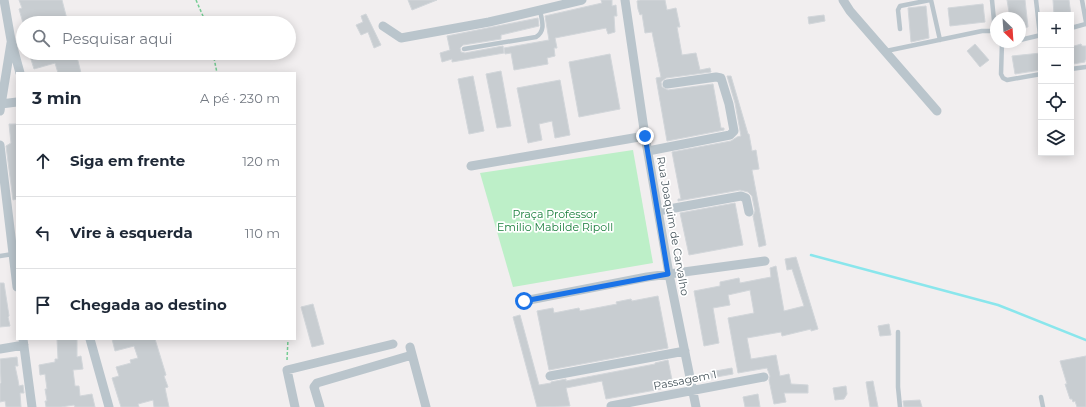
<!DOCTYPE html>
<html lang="pt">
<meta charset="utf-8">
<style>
body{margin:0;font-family:Montserrat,sans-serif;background:#f2f2f3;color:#1f2937}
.controls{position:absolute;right:12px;top:12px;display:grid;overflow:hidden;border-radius:0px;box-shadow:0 2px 10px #0003}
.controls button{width:36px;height:36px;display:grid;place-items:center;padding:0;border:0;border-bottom:1px solid #e0e1e3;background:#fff;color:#1f2937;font:20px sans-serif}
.compass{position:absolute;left:990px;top:12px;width:36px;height:36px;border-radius:50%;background:#fff;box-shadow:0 2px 10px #0003;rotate:155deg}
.stop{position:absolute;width:12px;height:12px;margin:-9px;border:3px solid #1a73e8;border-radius:50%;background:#fff}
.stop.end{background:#1a73e8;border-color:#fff;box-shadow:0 1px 4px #0008}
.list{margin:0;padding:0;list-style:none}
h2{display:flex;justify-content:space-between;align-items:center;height:52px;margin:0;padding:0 16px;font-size:17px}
h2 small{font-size:13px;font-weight:400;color:#747a83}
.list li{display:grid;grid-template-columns:26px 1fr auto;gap:12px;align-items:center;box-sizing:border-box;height:72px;padding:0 16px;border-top:1px solid #e0e1e3}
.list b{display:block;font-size:15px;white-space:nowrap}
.list em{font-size:13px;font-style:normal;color:#747a83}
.icon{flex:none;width:22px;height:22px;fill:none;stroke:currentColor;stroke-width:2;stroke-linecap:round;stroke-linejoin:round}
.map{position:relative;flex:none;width:1086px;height:407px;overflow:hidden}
.search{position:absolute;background:#fff;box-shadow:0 2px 10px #0003;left:16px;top:16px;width:280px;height:44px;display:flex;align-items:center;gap:10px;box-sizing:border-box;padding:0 14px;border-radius:22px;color:#747a83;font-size:15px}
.panel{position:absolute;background:#fff;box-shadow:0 2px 10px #0003;left:16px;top:72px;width:280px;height:268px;border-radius:0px}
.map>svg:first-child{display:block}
.green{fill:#bdefc8}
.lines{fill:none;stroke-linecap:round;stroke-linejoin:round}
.stream{stroke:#8ae6ec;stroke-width:2.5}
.building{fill:#c8cdd1;stroke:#d2d6da}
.path{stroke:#75cd94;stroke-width:1.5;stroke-dasharray:3 2;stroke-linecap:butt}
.service{stroke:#bac5cc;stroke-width:4.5}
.minor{stroke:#bac5cc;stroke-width:9}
.route{stroke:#1a73e8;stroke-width:5}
.labels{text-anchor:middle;stroke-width:3.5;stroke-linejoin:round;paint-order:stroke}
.park-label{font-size:11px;fill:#177d3a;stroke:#fff}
.street-label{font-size:11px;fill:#47555c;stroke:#fff}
</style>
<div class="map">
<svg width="1086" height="407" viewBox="0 0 1086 407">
<rect width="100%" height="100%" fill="#f1eeef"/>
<!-- green -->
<path class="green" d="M633,150L653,263L513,287L480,173Z"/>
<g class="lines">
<!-- stream -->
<path class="stream" d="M811,255L998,305L1086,340"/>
</g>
<!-- building -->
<path class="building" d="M19,0H62L68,23H23L19,9L22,8Z
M408,0H437L412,10Z
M601,0H612V6L616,5L617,16H614L615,32L608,34L606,28L555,38L557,48H554L555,56L547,58L548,64L514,70L511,53L505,54L504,48L549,40L545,16L602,3Z
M640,0H665L667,10L676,8L680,27H677L682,55L696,53L700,70L710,68L711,72L666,78L661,82L662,87L668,90L713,84L721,128H724V130L667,141L656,78L661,77L652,32L645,33L642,14L640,15L638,9L637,1Z
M1007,0H1025L1028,27L1020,28V18H1010Z
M1053,0H1069L1071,15H1054Z
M983,4L985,22L950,26L948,8Z
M926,6L929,38L911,42L908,8Z
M366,14L381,45L374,48L368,32L361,35L356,25L363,22L361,16Z
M824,15L825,21L809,24L808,17Z
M538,18L539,26L501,35V39L463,45L460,48L461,52L465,53L503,46L504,53L452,62V59L442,62L440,53L450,50L447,36Z
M975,44L989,60L980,67L967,51Z
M1081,44L1082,46H1086V60H1085V62L1073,64L1071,55V47Z
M29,53H46L47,57L64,53H76L81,73H58L55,63L34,69Z
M1041,53V70L1015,74L1012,56Z
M610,54L620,109L579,117L569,62Z
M501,71L511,126L497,128L486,74Z
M473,76L484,131L469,134L458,79Z
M727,76H731L748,134H749L752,151L756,150L759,169L752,170L766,245L759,247L753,216L755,211L752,196L748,192L740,190L678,201V199H681L672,152L731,141L737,137L741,136L735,103Z
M560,80L570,135L555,138L552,121L539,124L542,140L528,143L517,88Z
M9,124H17V199L13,200L6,146L11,143Z
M735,203L743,245L689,255L680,213Z
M796,257L818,329L811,331V329L782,336L781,332L747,338L751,359L776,355L780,376L789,374L791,384L808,385V393H784L786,402L774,404L769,380L770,376L767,368L738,373L728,318L754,313L750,290L728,295L730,305L713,308L719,343L704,346L694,291L720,286V282L739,278L740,283L771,277L770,268L776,266L784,311L804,306L792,269L787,270L785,259Z
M0,283H4L9,316L8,317L10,326L0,327Z
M658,296L668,348L549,370L537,311L553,308L554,313L579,308L580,311L617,304L616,302L631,299L632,301Z
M313,304L324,344L312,347L301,307Z
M520,315L539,385L551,383V382L566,379V381L655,364V363L668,360L672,380L659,383L661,389L606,399L602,381L566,388L570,406L537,407L513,317Z
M889,324L891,335L880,336L878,326Z
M57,339H77V357L81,356L83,369L73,370L75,386H79L80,396L92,394L95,407H75L74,405L61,407H46L45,401H47L45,389H47L45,374L40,375L39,365L55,362V359H58Z
M112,339H155L166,375L164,376L168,387L165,388L169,407H154L153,400L138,404L139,407H121L112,378L119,376L116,367L131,363L130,360L138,358L134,346L115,351Z
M1086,356V407H1077L1075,401L1073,402L1072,399H1070L1065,384H1067L1060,361Z
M17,357L18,366H15L18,380L19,386L23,385L24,393H20L21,407H6L5,401L0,402V384L1,383L0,359Z
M732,368L733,374L711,378L710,372Z
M873,381L878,407H870L866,382Z
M846,386L847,394L844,399L835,400L833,388Z
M758,394L760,407H745L743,397Z
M920,400L922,407H904L903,401Z"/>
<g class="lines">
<!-- path -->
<path class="path" d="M196,0L206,23
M213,53L217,73
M287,360L288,339"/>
<!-- service -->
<path class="service" d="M931,0L940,40
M992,0L995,31
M1036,0L1040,35
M1082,0L1086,22
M1071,28L1086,24
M900,29L898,10L900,6L930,0
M1020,40L1041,35
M1002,42L1001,74L1003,78L1007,80L1041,74
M1003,45L1014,42
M464,49L536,37C546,31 542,21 540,10
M886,51L982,31H996
M1071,69L1086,67
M0,256L13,254
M898,332V387L900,407
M1041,397L1043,407"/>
<!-- minor -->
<path class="minor" d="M4,0L11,40L20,73
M625,0L645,136L669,274L696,407
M843,0L850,11L937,111
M383,26L401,38L489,22L582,0
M1,104L17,102
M0,111L11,43
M0,145L17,287
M648,151L730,135L734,131L729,104L721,78L716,77L667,84
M471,166L645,136
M658,211L741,196L746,198L749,212
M524,301L647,277L765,261
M23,339L32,407
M90,339L109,407
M410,347L426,407
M0,349L24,345
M550,376L685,351
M611,406L764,377
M295,407L287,370L393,344
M320,407L314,387L317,383L412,355"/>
</g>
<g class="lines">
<!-- route -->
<path class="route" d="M524,301L668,274L645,136"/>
</g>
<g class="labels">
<!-- park labels -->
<g class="park-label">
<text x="555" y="218">Praça Professor<tspan x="555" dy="13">Emilio Mabilde Ripoll</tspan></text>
</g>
<!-- street labels -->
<g class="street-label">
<text transform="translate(673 226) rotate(80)" y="4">Rua Joaquim de Carvalho</text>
<text transform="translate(685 380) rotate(-11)" y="4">Passagem 1</text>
</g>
</g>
</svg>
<div class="controls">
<button>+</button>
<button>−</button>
<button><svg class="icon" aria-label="locate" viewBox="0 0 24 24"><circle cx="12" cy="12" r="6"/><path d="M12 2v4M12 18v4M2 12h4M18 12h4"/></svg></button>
<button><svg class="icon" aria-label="layers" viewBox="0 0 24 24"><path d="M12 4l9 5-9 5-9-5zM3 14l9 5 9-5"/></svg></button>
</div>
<svg class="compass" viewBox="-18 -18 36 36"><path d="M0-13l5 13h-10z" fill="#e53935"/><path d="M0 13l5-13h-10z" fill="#747a83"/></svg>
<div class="stop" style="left:524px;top:301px"></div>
<div class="stop end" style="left:645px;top:136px"></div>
<div class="search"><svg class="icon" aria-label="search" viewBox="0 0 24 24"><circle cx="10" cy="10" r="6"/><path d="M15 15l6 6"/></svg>Pesquisar aqui</div>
<section class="panel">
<h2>3 min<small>A pé · 230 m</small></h2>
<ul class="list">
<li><svg class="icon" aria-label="ahead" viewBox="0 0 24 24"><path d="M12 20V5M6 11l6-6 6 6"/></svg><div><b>Siga em frente</b></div><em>120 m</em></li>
<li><svg class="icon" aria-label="left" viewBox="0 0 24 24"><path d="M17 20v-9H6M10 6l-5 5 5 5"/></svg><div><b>Vire à esquerda</b></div><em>110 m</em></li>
<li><svg class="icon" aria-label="arrive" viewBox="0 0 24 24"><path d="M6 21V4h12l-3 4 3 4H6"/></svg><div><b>Chegada ao destino</b></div></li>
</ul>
</section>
</div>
